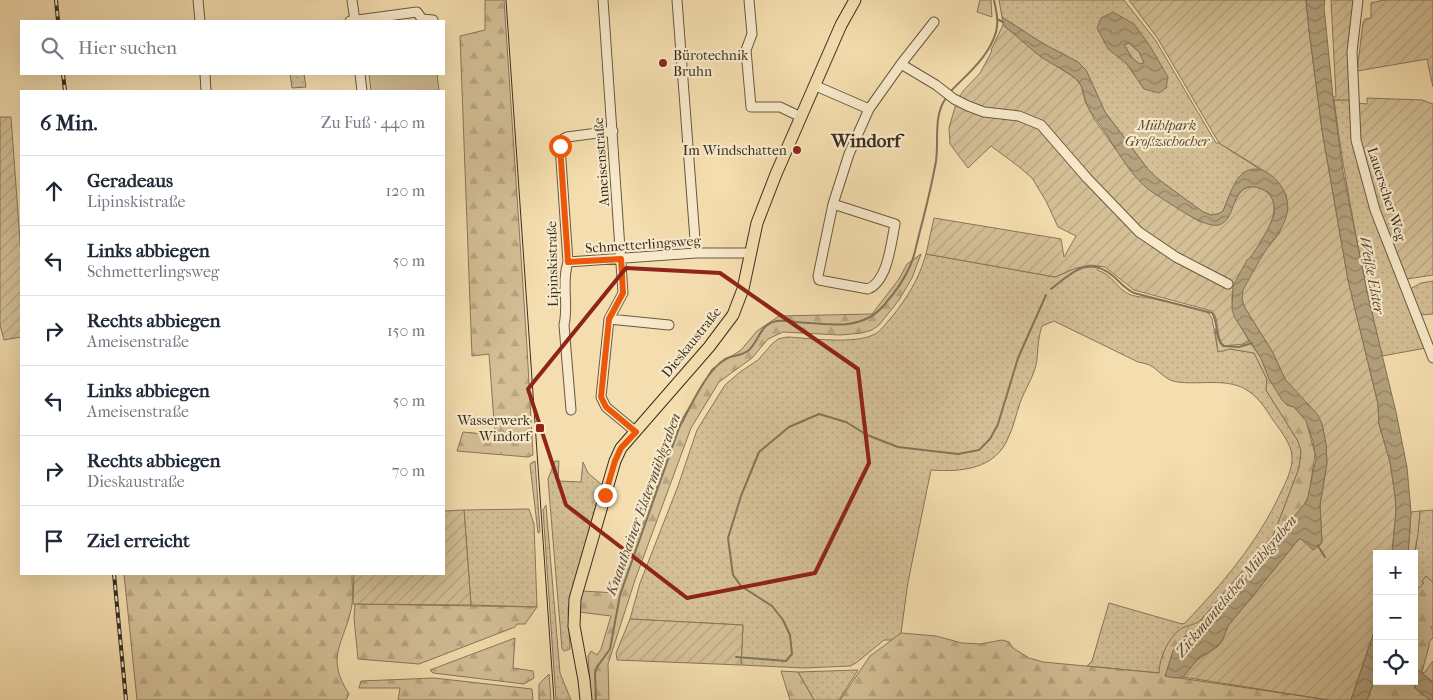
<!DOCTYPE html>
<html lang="de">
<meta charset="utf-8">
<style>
body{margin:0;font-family:"IM FELL French Canon",serif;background:#f6f6f7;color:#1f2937}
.controls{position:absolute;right:15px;bottom:15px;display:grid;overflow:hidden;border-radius:0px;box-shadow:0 5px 20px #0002}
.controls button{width:45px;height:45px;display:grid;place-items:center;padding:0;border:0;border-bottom:1px solid #e0e1e3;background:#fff;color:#1f2937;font:25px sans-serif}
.stop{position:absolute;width:15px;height:15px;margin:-11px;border:4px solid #ea580c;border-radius:50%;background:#fff}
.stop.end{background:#ea580c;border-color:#fff;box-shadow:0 1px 5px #0008}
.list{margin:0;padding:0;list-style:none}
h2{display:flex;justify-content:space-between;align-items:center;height:65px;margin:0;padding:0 20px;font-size:21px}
h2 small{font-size:16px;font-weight:400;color:#747a83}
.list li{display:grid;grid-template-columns:32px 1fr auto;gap:15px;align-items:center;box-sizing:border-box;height:70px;padding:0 20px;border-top:1px solid #e0e1e3}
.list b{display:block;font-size:19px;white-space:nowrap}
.list p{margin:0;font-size:16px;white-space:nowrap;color:#747a83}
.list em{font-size:16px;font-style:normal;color:#747a83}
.icon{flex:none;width:28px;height:28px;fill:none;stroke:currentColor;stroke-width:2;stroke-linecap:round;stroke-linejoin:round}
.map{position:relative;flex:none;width:1433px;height:700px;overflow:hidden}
.search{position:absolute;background:#fff;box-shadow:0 5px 20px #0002;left:20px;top:20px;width:425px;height:55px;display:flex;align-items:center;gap:12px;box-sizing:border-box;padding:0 18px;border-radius:0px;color:#747a83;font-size:19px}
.panel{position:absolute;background:#fff;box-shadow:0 5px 20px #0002;left:20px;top:90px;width:425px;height:485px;border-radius:0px}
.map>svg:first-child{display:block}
.grass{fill:url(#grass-dots);stroke:#86765c;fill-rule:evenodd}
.forest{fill:url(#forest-firs);stroke:#86765c}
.garden{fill:url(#garden-furrows);stroke:#86765c}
.pitch{fill:#d4bf96;stroke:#86765c}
.water{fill:url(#water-waves);stroke:#827459;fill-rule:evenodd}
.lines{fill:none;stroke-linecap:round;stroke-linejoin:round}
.stream{stroke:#827459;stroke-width:2}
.minor-casing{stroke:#665a44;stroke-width:11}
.major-casing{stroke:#372e21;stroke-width:13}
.minor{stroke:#f8e9ca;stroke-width:9}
.major{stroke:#f4ddae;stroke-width:11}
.tram{stroke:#372e21;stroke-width:1}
.rail-casing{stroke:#372e21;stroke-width:4}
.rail{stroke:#f8e9ca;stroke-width:2;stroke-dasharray:5.5;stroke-linecap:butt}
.route{stroke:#ea580c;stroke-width:6}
.marked{fill:none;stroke:#8f2418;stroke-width:4;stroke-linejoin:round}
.poi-dot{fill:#8f2418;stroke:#f8e9ca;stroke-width:2}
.labels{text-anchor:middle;stroke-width:4.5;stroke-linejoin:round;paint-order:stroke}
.poi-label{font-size:14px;fill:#372e21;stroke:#f8e9ca;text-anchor:end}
.park-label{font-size:14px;font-style:italic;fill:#564b38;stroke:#f8e9ca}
.street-label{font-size:14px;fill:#372e21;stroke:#f8e9ca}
.water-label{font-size:15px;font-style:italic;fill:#564b38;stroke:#f8e9ca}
.district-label{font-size:19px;font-weight:bold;fill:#372e21;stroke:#f8e9ca}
</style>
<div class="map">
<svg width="1433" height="700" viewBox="0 0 1433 700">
<defs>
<pattern id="grass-dots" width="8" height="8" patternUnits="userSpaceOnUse" patternTransform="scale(1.25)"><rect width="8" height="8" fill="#d4bf96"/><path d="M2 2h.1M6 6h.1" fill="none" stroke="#b7a481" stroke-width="1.8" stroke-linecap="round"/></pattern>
<pattern id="forest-firs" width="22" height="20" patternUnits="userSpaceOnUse" patternTransform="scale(1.25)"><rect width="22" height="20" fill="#d4bf96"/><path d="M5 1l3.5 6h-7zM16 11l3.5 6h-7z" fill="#b7a481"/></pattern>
<pattern id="garden-furrows" width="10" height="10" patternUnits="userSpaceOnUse" patternTransform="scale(1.25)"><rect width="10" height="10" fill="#d4bf96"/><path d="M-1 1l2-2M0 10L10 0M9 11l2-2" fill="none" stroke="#b7a481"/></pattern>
<pattern id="water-waves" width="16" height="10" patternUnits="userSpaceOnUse" patternTransform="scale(1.25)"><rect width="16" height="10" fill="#b4a27e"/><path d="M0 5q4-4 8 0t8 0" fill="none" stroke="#938467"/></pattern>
</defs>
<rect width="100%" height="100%" fill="#f4ddae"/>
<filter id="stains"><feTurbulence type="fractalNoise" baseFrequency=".004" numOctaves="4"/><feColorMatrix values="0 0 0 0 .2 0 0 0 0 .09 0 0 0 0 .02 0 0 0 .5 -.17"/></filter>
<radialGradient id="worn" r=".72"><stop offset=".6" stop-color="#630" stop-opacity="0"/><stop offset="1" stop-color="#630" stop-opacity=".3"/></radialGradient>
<!-- grass -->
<path class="grass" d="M999,0H1124L1156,41L1216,143H1219L1264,172C1237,166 1231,192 1223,211L1218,214L1211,215L1203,212L1158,179L1147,168L1105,112L1086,70L1078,62L1042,43L1002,17ZM1113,12L1166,88L1144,89L1127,64Z
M1129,43L1139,52L1145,63L1140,64L1133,59L1124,45Z
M290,74H304L306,87L292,88Z
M1334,100H1350L1426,348L1382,356C1362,271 1345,186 1334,100Z
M926,254L1055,277L1076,268L1100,266L1097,270C1113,274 1117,290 1131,295C1137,297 1144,297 1150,298C1169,302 1188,307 1207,312L1212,318L1218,352L1230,349L1254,353L1267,379L1266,390L1298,441L1301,450L1299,468L1274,534L1201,620L1196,624L1183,628L1159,673L1087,666L1092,661L1109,603L1182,624L1185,623C1223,583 1258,542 1281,492C1286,482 1293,468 1292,456C1291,443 1280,430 1273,420C1265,408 1258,396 1245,389C1226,378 1199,385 1178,382C1167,381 1161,373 1153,367C1149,364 1143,363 1138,362L1054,321L1042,326C1038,339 1038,347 1037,360C1035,375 1025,389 1020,403C1016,414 1014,426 1009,436C996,470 961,472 931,470L908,582L901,633L892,640H884L856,663L850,666L804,668L741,665L743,625L630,619L640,583L678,486L697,430L725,385L740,372L758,360L772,344L778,339L787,337C809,338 855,345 875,334C881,331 886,323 891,318C907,298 919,279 926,254Z
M1433,281V314L1420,315L1410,289L1421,283Z
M535,461L540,532L538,533L530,465L531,463Z
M555,461H559L558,481L581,482L583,462L588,473L602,485L571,594L568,610L570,649L564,651L562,649L548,479Z
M546,505L560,673L571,700H556L543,510Z
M529,509L534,524L537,607L471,605L464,510Z
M1433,510V582L1426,577L1424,583L1419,588L1414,584L1416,572L1414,571C1414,551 1419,531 1420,511Z
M858,670L839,700H814L798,672Z"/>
<!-- forest -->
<path class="forest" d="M485,0H504L527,347L533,455L528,457L457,451L463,432L495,435L489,354L472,356L460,36L485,30Z
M980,0H991L992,17L977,12Z
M921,254L912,278L899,300L879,325L872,330L862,333L840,335L783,332L768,339L752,358L719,382L691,428L635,580L608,664L609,700H591L588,656L591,651L597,655L601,649L611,616L579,612L582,591L617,593L682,419L712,369L741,350L757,331L779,316L872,314L899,279L907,264Z
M1218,328L1220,341L1243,344L1249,341L1261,358L1266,371L1291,406L1294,407L1306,420L1315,454L1309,495L1303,507L1265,552L1261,559L1239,584L1225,597L1213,620L1185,636L1173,651L1166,676L1329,700H840L870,656L901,633L936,636L962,643L980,644L1002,640L1009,642L1013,648L1029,658L1043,662L1159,673C1159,659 1168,639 1179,630C1185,625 1194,626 1201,620L1274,534L1299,468L1301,451L1298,441L1266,390L1267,379L1254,353L1230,349L1218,352L1215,329Z
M1420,511L1418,534L1414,555V554H1408L1411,512Z
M124,574H352C352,584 353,595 352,605C345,643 324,656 349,694L346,700H137Z
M1426,576L1433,582V627H1431L1433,630V638L1429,642V646L1422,672L1424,673L1433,661V682L1419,671L1414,672V584L1419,588L1424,583L1422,581Z
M355,604L537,607L525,624H517L515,627L419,664L358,659L354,618Z
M515,638L513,668L533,671L534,678L524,684L433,673L430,670Z
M781,671L798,672L814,700H790Z
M549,674L551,700H539V684Z
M1377,674V681H1414V674L1415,688L1430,700H1367Z
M434,678L532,689L533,700H398L400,688H359L361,681Z"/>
<!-- garden -->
<path class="garden" d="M1129,0H1306L1309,30L1322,130L1348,280L1378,404L1379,424L1390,462L1395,495L1396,512L1392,552V554H1377V621L1373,635L1351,700H1329L1183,677L1197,660L1218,646L1222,641L1228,626L1299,539L1301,538L1313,550L1322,542L1320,505L1327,463L1326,444L1322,424L1285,379L1272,351L1245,308L1241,296L1242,290L1264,252L1279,234L1288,209L1286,194L1266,172L1219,143L1158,39Z
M1331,0H1354L1350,100H1334L1333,97H1336Z
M1384,0H1433V87L1427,59L1357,71L1363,23L1365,19L1371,18V3Z
M1003,25L1042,57L1075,78L1081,85L1085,101L1094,119L1135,176L1157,195L1200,222L1228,218C1234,205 1238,184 1256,187C1261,188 1266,191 1269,194C1291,218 1234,270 1232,296C1231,314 1241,327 1249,341L1243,344L1225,346C1214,338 1221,320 1212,311L1134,290L1105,267L1091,265L1076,268L1055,277L926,254L934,218L1061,239L1064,257L1076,236L1058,227L1046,201L1032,178L1018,166L991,146L968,168L950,144L949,128L957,100L964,90L980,73L992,51L991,50Z
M1367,98L1422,100L1433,104V275L1407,279C1387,233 1366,184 1359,134C1357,124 1358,113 1358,103L1367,104Z
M0,117H11L21,255V337L4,340L0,325Z
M464,510L471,605L353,604L354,574H444V511Z
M630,619L743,625L741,665L617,660L616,653Z"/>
<!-- pitch -->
<path class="pitch" d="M369,74H437L439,91H371Z"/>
<!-- water -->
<path class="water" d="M1306,0H1325L1324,7L1333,97L1343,172L1368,297L1396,412L1407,467L1411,512L1408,554H1392L1396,512L1395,495L1390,462L1379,424L1378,404L1348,280L1322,130L1309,30Z
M1113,12L1134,24L1150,46L1168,77L1166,88L1159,93L1144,89L1127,64L1108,49L1097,28L1101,18ZM1129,43L1139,52L1144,63L1140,64L1133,59L1124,45Z
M1002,17L1042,43L1078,62L1086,70L1105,112L1147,168L1158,179L1203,212L1211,215L1218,214L1223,211C1228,200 1232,185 1240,176C1261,154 1293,189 1287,213C1284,229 1272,240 1264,253C1256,265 1250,278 1243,290L1242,301L1245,308L1272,351L1285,379L1318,415L1322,424L1326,444L1327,463L1320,505L1322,542L1321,544L1313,550L1301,539H1299L1228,626L1222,641L1218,646L1197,660L1183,677L1175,678L1165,676L1173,651L1185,636L1213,620L1225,597L1239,584L1261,559L1264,552L1307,501L1316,459L1313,441L1306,421L1294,407L1287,405L1282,400L1269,379L1261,358L1235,318L1232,310L1233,286L1247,260C1253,257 1272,223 1274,215C1275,211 1274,201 1271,197C1269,192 1264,190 1259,188C1230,179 1238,219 1219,225C1205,229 1170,203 1158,196C1134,182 1120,155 1105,132C1099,123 1093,116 1088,107C1084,99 1084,90 1079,82C1069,71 1053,65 1041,57C1028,47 1016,35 1003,25Z
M1377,621V674L1367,700H1351L1373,635Z
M1419,671L1433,682V700H1430L1415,688L1414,672Z"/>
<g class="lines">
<!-- stream -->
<path class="stream" d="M997,19L1003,22
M950,92C967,74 989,57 996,32C999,21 996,10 994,0
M1051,289C1071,273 1088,255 1113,276C1120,282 1125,289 1134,293L1212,313C1219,323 1214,337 1223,346L1239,347L1252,343
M1318,546L1325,557
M736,657L786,661L792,654L790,635L783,620L772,606L741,586L733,575L728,538L741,496L759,452L789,427L819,414L846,422L867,435L898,447L958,454L979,450L990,439L998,424L1018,358L1046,295
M596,700L595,673L597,667L610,649L620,595L679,428C690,408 705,372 725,359C732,355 743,356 749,350C760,339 760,324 777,321C783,320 790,321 796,322C827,324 862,332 884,305C894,294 905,278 911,264C915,254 917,242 920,231C926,208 932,184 936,161C939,140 933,116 946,98"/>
<!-- minor casing -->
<g class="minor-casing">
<path id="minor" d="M198,0L200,21
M352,0L355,21
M603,0L623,293L609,319L601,397L606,407L636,432
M677,0L696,253
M749,0L752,34L746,50L751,107H780L801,117
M1358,0L1352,52L1356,140L1375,210L1433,358
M350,21L417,12L422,19L433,20
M901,64L936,85L954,99L968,106L984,112L1019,116L1041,125L1087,178L1139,232L1176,257L1228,284
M205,74L206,91
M360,74L362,91
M816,86L869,109
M833,204L818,276L819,280L868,289C888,281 891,243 895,224L833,204L849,154L869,109L901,64L934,22
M568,262L696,253H750
M609,319L669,325
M571,410L564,325C569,303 561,283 568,262L560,146L563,139L567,137L613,131"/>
</g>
<!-- major casing -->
<g class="major-casing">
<path id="major" d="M586,700L584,680L574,626L575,599L615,461L621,448L709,347L733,315L743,289L757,223L776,174L841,25L855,0"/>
</g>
<!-- minor -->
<use href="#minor" class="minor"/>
<!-- major -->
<use href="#major" class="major"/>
<!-- tram -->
<path class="tram" d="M506,0L554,700"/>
<!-- rail casing -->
<g class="rail-casing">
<path id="rail" d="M56,0L58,21
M63,74L65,91
M114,574L126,700"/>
</g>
<!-- rail -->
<use href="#rail" class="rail"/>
</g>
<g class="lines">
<!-- route -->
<path class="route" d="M560,146L568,262L621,259L623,293L609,319L601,397L606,407L636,432L621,448L615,461L605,495"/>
</g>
<!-- marked area -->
<path class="marked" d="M626,268L720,273L858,369L869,463L815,573L687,598L566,505L528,389Z"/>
<!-- markers -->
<g class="poi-dot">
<circle cx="663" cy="63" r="5"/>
<circle cx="797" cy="150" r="5"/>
<rect x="535" y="423" width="10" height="10" rx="2.5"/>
</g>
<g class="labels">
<!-- poi labels -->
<g class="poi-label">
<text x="673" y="60" text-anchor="start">Bürotechnik<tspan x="673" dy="16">Bruhn</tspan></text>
<text x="787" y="155">Im Windschatten</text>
<text x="530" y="425">Wasserwerk<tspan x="530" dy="16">Windorf</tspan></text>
</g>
<!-- park labels -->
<g class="park-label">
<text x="1167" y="130">Mühlpark<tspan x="1167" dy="16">Großzschocher</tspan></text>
</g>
<!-- street labels -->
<g class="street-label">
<text transform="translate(601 162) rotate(-94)" y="5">Ameisenstraße</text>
<text transform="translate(1387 194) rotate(72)" y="5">Lauerscher Weg</text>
<text transform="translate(643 244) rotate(-4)" y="5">Schmetterlingsweg</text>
<text transform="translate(552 264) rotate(-91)" y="5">Lipinskistraße</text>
<text transform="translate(691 342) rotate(-51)" y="5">Dieskaustraße</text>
</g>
<!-- water labels -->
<g class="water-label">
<text transform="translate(1372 275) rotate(79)" y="5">Weiße Elster</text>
<text transform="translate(643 504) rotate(-70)" y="5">Knauthainer Elstermühlgraben</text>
<text transform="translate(1236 586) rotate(-50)" y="5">Zickmantelscher Mühlgraben</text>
</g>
<!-- district labels -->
<g class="district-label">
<text x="866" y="147">Windorf</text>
</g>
</g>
<rect width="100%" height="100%" filter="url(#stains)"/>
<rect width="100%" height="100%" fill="url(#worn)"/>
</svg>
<div class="controls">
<button>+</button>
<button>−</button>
<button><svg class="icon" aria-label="locate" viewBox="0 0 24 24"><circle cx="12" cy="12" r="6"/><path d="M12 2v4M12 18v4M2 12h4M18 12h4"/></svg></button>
</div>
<div class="stop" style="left:560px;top:146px"></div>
<div class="stop end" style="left:605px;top:495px"></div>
<div class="search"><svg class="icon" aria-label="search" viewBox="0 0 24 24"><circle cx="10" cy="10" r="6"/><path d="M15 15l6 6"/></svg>Hier suchen</div>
<section class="panel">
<h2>6 Min.<small>Zu Fuß · 440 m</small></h2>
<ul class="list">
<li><svg class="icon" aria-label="ahead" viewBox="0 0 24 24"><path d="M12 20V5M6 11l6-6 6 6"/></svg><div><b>Geradeaus</b><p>Lipinskistraße</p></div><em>120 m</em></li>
<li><svg class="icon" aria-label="left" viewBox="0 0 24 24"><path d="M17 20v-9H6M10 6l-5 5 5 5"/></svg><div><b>Links abbiegen</b><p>Schmetterlingsweg</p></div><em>50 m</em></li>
<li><svg class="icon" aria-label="right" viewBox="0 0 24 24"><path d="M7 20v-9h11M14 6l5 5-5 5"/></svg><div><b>Rechts abbiegen</b><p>Ameisenstraße</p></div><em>150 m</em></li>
<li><svg class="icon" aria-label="left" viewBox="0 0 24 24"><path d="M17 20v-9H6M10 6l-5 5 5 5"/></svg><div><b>Links abbiegen</b><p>Ameisenstraße</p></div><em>50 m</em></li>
<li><svg class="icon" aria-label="right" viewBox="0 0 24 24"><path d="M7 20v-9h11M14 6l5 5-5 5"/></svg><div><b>Rechts abbiegen</b><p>Dieskaustraße</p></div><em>70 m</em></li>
<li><svg class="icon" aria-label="arrive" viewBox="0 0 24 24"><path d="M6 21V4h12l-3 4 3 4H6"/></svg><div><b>Ziel erreicht</b></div></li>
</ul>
</section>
</div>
